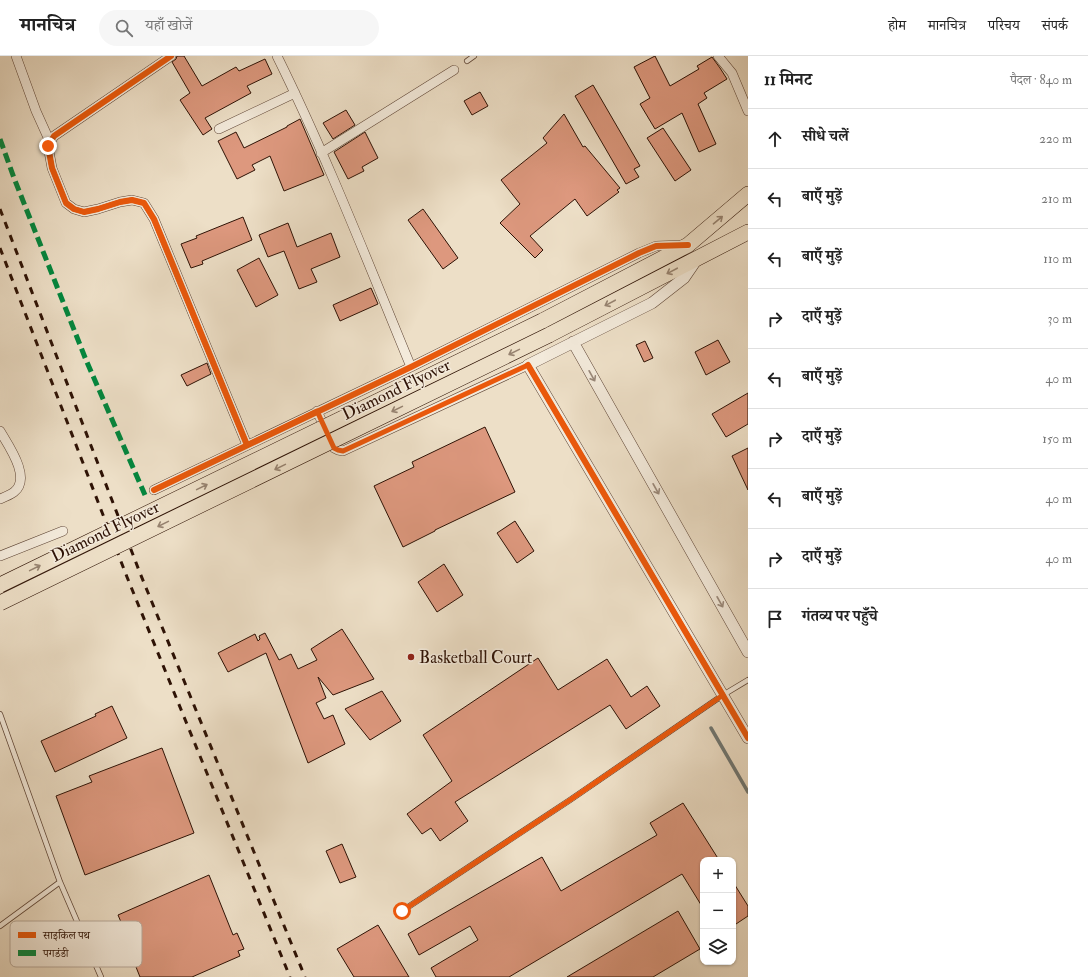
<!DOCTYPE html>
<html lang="hi">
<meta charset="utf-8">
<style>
body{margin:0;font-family:"IM FELL Double Pica","Noto Serif Devanagari",serif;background:#f6f6f6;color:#222}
.controls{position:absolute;right:12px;bottom:12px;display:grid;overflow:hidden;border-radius:8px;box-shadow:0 1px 3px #0004}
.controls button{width:36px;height:36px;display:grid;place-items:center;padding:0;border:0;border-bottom:1px solid #e0e0e0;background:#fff;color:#222;font:20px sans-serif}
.stop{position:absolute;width:12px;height:12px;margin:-9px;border:3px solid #ea580c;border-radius:50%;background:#fff}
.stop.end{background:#ea580c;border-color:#fff;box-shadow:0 1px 4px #0008}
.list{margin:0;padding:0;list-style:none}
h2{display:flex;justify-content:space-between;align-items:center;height:52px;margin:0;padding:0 16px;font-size:17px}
h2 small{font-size:13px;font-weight:400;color:#767676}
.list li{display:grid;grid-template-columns:26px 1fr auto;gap:12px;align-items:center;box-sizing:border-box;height:60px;padding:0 16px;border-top:1px solid #e0e0e0}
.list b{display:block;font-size:15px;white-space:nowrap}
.list em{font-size:13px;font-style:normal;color:#767676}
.icon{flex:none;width:22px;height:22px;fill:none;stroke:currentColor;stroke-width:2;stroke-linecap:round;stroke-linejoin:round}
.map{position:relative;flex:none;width:748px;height:921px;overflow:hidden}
header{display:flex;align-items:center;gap:24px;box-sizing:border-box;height:56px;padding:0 20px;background:#fff;border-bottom:1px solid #e0e0e0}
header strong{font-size:19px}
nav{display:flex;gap:22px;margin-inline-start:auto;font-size:14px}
.search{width:280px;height:36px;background:#f6f6f6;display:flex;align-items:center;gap:10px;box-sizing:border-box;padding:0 14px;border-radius:22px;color:#767676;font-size:15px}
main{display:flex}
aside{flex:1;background:#fff}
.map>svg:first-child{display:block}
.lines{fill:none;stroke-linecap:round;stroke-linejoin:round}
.stream{stroke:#6f7773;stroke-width:3.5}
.building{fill:#dd987e;stroke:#2e1205}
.service-casing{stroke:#5e4536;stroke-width:6}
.minor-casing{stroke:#5e4536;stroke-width:10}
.tertiary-casing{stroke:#5e4536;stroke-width:12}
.trunk-casing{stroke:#2e1205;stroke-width:16}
.service{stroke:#f3eadb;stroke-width:4.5}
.minor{stroke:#f3eadb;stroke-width:9}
.tertiary{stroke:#f3eadb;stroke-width:11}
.trunk{stroke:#eddfc7;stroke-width:15}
.rail{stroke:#2e1205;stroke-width:3;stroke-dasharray:7 7;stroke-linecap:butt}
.trunk-bridge-casing{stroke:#2e1205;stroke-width:16;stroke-linecap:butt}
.trunk-bridge{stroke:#eddfc7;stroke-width:15}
.quiet{stroke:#00873e;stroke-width:5;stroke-dasharray:10 5;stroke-linecap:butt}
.cycleway-casing{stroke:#f3eadb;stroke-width:8}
.cycleway{stroke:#e8590c;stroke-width:6}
.oneway{stroke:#978370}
.oneway2{stroke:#9a897b}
.route{stroke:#ea580c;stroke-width:5}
.poi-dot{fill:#8f2418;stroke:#f3eadb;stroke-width:1.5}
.labels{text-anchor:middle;stroke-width:3;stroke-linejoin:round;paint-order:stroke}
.street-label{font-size:17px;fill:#2e1205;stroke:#f3eadb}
.poi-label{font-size:17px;fill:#2e1205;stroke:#f3eadb;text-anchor:start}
.key{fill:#f3eadb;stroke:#b8a99b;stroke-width:1}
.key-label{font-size:11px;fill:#2e1205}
</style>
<header>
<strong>मानचित्र</strong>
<div class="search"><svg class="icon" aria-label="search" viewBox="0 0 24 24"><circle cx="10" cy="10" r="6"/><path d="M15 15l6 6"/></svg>यहाँ खोजें</div>
<nav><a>होम</a><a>मानचित्र</a><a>परिचय</a><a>संपर्क</a></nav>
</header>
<main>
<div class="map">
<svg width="748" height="921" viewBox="0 0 748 921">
<rect width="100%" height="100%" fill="#eddfc7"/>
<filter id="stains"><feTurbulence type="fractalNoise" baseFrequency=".005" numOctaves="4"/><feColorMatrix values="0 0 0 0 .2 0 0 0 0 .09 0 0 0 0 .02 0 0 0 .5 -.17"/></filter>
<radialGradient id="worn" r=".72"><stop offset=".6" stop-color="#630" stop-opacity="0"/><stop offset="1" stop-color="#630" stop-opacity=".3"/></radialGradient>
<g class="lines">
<!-- stream -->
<path class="stream" d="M711,672L748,736"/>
</g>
<!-- building -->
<path class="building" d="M177,0H184L202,30L236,11L239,15L265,3L272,18L247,30L251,37L205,62L212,73L203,79L180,44L190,37L172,6L176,3Z
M655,0L670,30L699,13L697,10L712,1L720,12L727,23L704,37L707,42L698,48L716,88L699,96L682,57L655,73L640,48L650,42L634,11Z
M593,29L640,110L634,113L639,121L626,128L575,40Z
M480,36L488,50L472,59L464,45Z
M346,54L355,69L333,83L323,67Z
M564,58L583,91L585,90L620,132L617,134L619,136L587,160L575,143L530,180L543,194L535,202L500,167L520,148L501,124L547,87L543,82Z
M300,63L324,119L284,135L270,100L252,109L255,114L237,123L218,85L236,76L244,92L287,71V70Z
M663,72L691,114L675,125L647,82Z
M365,76L378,102L362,111L364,115L348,123L334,96Z
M423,153L458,202L443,213L408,164Z
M243,161L252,184L202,205L203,208L191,212L181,188L197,182L196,180Z
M288,167L297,191L331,177L340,201L311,213L317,226L299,233L284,195L268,201L259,179Z
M259,202L278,239L256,251L237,214Z
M371,232L378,248L340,265L333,249Z
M718,284L730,306L706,319L695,296Z
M645,285L653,302L644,306L636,289Z
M207,307L211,318L187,330L181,319Z
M748,337V368L726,381L712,358Z
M485,371L515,436L435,474V475L403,491L374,430L414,411L412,406Z
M748,392V434L732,400Z
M515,465L534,495L517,507L497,477Z
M444,508L463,539L437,556L418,526Z
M342,573L374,623L333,639L318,621L326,642L316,647L324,663L333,659L345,688L308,707L266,597L228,616L218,597L255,578L258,585L260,583L259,580L265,577L279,604L291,598L298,613L317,604L311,593Z
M538,602L558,634L607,603L631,641L647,630L660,650L626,673L610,649L455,746L468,765L440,785L431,772L422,778L407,758L452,725L423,679Z
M382,635L401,665L370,684L345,653Z
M112,650L127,682L55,716L41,685L96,660L95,658Z
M162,692L194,777L85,819L56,740L92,726L89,720Z
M683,747L719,804H703V852L682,818L509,921H436L431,912L478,884L470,870L419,899L408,878L542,801L561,835L657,779L650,767Z
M342,788L356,821L340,827L326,795Z
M209,819L233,879L237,877L244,893L238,895L240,900L192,921H140L132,901L135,899L118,859Z
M733,826L748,850V860L733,870Z
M678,855L700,893L653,921H567Z
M378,869L409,921H354L337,893Z"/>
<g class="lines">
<!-- service casing -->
<g class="service-casing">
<path id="service" d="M467,5L474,0
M0,658L60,826L101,921
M402,855L570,744L723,639L748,624
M0,870L60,826"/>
</g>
<!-- minor casing -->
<g class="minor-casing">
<path id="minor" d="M16,0L36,55L50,86
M171,0L54,80L48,90L52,112L66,147L74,153L84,156L98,153L120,146L132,144L144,147L154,163L247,389
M277,0C327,101 368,207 411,311
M718,0L732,17L748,55
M219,73L295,37
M321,97L454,14
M317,355L334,392L338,394L343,395L528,309
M0,375C8,389 32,422 14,436C10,439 5,441 0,443
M154,434L411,311L639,197L656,190L683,189
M0,500L63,475"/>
</g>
<!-- tertiary casing -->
<g class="tertiary-casing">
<path id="tertiary" d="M697,203L684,222L652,247L528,309L748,682
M573,286L748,596"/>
</g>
<!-- trunk casing -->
<g class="trunk-casing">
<path id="trunk" d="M542,265L688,189L748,138
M549,279L748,176"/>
</g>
<!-- service -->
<use href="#service" class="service"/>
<!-- minor -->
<use href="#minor" class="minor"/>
<!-- tertiary -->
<use href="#tertiary" class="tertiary"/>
<!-- trunk -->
<use href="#trunk" class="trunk"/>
<!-- rail -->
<path class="rail" d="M0,153L140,517L305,921
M0,192L127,521L290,921"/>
<!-- trunk-bridge casing -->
<g class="trunk-bridge-casing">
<path id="trunk-bridge" d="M0,529L542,265
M0,547L549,279"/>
</g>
<!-- trunk-bridge -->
<use href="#trunk-bridge" class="trunk-bridge"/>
<!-- quiet -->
<path class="quiet" d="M0,83L14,122L86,304L145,439"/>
<!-- cycleway casing -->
<g class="cycleway-casing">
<path id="cycleway" d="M171,0L54,80L48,90L52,112L66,147L74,153L84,156L98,153L120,146L132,144L144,147L154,163L247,389
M528,309L748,682
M154,434L411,311L639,197L656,190L688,189"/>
</g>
<!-- cycleway -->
<use href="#cycleway" class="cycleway"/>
</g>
<!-- one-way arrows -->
<defs><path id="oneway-shaft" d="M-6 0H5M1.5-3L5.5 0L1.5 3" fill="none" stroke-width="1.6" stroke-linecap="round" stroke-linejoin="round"/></defs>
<g class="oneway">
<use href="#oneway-shaft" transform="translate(718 164) rotate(-40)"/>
<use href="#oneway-shaft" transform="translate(672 215) rotate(152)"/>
<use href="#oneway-shaft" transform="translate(610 247) rotate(152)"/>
<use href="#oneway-shaft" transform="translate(514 296) rotate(154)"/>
<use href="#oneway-shaft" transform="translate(397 353) rotate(154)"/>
<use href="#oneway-shaft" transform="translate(280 411) rotate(154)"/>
<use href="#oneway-shaft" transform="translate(202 431) rotate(-26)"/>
<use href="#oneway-shaft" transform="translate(163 468) rotate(154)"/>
<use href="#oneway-shaft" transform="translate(35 512) rotate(-26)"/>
</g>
<g class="oneway2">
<use href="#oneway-shaft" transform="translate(592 320) rotate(61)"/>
<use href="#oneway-shaft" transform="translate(656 433) rotate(61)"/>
<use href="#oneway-shaft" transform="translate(720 546) rotate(61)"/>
</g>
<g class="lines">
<!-- route -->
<path class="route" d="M48,90L52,112L66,147L74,153L84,156L98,153L120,146L132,144L144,147L154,164L247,389L317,355L334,392L338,394L343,395L528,309L723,639L570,744L402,855"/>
</g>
<!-- markers -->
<circle class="poi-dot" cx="411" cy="601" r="4"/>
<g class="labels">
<!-- street labels -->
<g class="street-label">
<text transform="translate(396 333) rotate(-26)" y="6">Diamond Flyover</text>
<text transform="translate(105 475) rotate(-26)" y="6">Diamond Flyover</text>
</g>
<!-- poi labels -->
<g class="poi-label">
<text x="419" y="607">Basketball Court</text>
</g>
</g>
<!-- legend -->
<rect x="10" y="865" width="132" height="46" rx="6" class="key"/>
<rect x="18" y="876" width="18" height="6" fill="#e8590c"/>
<rect x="18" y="894" width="18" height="6" fill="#00873e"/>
<g class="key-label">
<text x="43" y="883">साइकिल पथ</text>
<text x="43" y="901">पगडंडी</text>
</g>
<rect width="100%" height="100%" filter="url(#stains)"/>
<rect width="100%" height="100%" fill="url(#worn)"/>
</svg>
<div class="controls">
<button>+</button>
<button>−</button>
<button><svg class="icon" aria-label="layers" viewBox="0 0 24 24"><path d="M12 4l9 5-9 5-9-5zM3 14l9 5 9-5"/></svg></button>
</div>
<div class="stop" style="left:402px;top:855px"></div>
<div class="stop end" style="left:48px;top:90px"></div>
</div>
<aside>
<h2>11 मिनट<small>पैदल · 840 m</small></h2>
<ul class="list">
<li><svg class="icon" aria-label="ahead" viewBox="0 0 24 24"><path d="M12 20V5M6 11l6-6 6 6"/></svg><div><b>सीधे चलें</b></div><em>220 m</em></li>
<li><svg class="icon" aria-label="left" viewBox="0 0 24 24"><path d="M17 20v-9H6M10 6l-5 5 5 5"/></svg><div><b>बाएँ मुड़ें</b></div><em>210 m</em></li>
<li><svg class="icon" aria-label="left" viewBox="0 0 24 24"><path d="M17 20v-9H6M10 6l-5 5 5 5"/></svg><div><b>बाएँ मुड़ें</b></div><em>110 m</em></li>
<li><svg class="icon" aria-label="right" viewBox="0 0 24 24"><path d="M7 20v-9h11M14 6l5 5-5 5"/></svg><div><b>दाएँ मुड़ें</b></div><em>30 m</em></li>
<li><svg class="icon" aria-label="left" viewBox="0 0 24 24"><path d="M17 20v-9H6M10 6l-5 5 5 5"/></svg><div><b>बाएँ मुड़ें</b></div><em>40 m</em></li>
<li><svg class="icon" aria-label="right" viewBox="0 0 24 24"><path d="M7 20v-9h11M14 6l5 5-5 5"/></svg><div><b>दाएँ मुड़ें</b></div><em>150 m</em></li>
<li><svg class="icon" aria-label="left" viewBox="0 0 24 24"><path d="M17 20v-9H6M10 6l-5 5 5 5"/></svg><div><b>बाएँ मुड़ें</b></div><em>40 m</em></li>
<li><svg class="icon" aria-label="right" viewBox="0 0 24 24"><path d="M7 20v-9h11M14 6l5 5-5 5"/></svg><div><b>दाएँ मुड़ें</b></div><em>40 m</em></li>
<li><svg class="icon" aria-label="arrive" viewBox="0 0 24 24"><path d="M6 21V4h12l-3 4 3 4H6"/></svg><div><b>गंतव्य पर पहुँचे</b></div></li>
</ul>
</aside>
</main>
